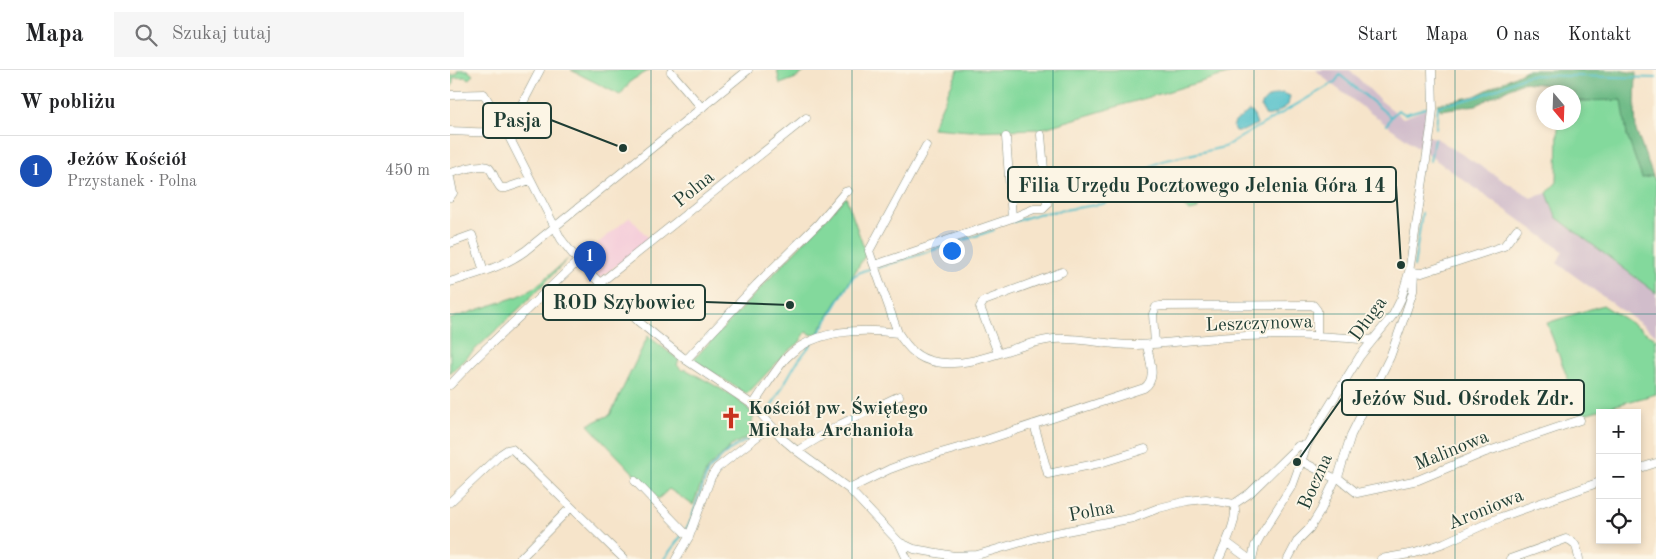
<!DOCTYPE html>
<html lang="pl">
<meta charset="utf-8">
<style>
body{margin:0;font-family:"Old Standard TT",serif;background:#f6f6f6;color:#202124}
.controls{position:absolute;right:15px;bottom:15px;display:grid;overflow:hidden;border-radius:0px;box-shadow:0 2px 8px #0003}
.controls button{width:45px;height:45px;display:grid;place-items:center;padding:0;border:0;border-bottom:1px solid #e0e0e0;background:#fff;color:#202124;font:25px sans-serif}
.compass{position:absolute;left:1086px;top:15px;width:45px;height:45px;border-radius:50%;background:#fff;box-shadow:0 2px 8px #0003;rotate:161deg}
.you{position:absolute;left:501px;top:180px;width:18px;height:18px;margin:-12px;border:4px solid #fff;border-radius:50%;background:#1a73e8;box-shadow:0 0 0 8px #1a73e833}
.badge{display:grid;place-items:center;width:32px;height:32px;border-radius:50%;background:#c8321e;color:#fff;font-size:16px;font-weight:700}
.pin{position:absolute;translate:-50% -41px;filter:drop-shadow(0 1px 2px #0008)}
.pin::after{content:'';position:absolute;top:26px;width:18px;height:15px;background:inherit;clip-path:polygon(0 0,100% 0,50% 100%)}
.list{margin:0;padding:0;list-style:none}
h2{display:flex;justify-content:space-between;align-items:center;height:65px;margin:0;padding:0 20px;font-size:21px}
h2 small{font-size:16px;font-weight:400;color:#757577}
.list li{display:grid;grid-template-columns:32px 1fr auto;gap:15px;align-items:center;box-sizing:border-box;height:70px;padding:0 20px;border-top:1px solid #e0e0e0}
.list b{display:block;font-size:19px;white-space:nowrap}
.list p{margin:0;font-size:16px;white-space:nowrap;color:#757577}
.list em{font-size:16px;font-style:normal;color:#757577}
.icon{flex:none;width:28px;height:28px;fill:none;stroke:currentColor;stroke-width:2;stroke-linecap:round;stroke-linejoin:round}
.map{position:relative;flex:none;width:1206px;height:489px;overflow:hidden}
header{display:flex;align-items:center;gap:30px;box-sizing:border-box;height:70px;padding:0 25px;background:#fff;border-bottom:1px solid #e0e0e0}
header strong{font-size:24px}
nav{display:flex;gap:28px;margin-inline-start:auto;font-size:18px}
.search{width:350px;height:45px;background:#f6f6f6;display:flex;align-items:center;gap:12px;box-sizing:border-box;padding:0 18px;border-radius:0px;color:#757577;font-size:19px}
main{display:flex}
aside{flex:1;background:#fff}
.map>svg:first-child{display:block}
.built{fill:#f5cfda}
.industrial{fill:#d1bdcb}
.green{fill:#83d99c;stroke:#518b68}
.forest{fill:#6ab984;stroke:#447b5c}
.water{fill:#54c1cb;stroke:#3a7f80}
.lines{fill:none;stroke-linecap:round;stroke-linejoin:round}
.stream{stroke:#54c1cb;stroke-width:2}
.minor-casing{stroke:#8a907f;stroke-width:9}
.minor{stroke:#fff;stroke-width:8}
.grid{fill:none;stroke:#0f766e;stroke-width:1;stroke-opacity:0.55}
.labels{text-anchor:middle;stroke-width:4;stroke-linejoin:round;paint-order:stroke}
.street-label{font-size:19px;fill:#1f3d34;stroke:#fcf5e5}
.poi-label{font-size:19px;font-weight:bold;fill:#1f3d34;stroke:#fcf5e5;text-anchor:start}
.leader{fill:none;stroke:#1f3d34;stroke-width:2}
.callout-dot{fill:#1f3d34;stroke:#fcf5e5;stroke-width:2}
.callout{fill:#fcf5e5;stroke:#1f3d34;stroke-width:2}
.callout-label{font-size:20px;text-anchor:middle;font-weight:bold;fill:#1f3d34}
</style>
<header>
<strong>Mapa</strong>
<div class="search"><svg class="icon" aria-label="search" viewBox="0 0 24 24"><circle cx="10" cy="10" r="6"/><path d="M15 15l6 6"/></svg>Szukaj tutaj</div>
<nav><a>Start</a><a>Mapa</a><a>O nas</a><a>Kontakt</a></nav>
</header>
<main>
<aside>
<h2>W pobliżu<small></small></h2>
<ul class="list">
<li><span class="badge" style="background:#1a4fb4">1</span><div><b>Jeżów Kościół</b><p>Przystanek · Polna</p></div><em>450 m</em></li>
</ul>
</aside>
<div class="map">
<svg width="1206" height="489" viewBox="0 0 1206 489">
<rect width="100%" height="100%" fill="#fcf5e5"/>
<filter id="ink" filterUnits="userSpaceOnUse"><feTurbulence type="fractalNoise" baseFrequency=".02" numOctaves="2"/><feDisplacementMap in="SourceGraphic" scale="10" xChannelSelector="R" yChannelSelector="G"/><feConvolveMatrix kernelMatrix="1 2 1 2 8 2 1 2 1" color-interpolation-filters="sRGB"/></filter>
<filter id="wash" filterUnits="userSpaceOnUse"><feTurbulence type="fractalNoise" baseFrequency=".0096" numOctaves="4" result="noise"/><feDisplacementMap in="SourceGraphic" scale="20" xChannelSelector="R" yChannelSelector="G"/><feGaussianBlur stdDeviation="1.12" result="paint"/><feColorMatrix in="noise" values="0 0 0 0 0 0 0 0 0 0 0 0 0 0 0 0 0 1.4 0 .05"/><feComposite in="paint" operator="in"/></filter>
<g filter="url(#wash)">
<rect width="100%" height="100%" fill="#f6e4ca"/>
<!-- built -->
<path class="built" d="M180,147L200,170L150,208L131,187Z"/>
<!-- industrial -->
<path class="industrial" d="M866,0H900L931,31L953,48L979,38L976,66L986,68L1081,128L1097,123L1106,147L1206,223V265L1107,193L1113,181L934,53L880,13Z"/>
<!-- green -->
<path class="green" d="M7,0H17L23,5L19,9L15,7L3,8V15L0,18V4L2,6L8,3Z
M121,0H200L182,10L170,25Z
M327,0H357L346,8L330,14Z
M508,0H791L591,59L520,61L482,58Z
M1173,30L1177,65L1192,108L1203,106L1206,113V223L1106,147L1097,123L1107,112L1108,53L1124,52V31Z
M747,99L756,109L755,118L747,125L748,139L740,141L728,132L726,124L742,118L748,112Z
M396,127L416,184L367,264L363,265L356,262L349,273L336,283L297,324L243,290Z
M118,189L73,235L0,303V249L69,226L85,217Z
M1153,235L1206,269V324L1131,345L1097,253Z
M198,266L229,290L227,295L233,301L235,299C256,311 290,327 304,345L301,356L308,355L301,365L281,376L257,399L243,435L219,419L208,429L138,355L150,349L160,345Z"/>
<!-- forest -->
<path class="forest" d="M1077,0H1167L1186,3L1185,39L1186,61L1203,106L1192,108L1177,65L1172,30L1124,31V22H1108V16L1072,12L1026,35L991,40L987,34L1025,26Z"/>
<!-- water -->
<path class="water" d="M833,23L840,26L838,35L825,44L816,46L811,37C814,28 824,24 833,23Z
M799,41L803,43L807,54L793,61H785L783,57L785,52Z
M744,97L747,99L748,112L742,118L726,124L720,121L719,117C725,105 731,101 744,97Z"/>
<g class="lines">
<!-- stream -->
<path class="stream" d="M937,55L941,47L948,40L955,44L979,37
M986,58L988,36C1006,32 1025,29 1042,21C1055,16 1065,9 1079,5L1206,8
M980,91L984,69
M563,152L588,144L652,134L677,124L701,96L712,91L774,77L885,12L890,5L941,47
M964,197L972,143
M428,198L544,160
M368,265L403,207C410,202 414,199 423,199
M317,344L345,295L361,274
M304,365L312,354
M236,459L240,452L258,401L278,381L300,368
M214,489L232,465"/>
</g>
</g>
<g filter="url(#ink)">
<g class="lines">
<!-- minor casing -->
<g class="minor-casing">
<path id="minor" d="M221,2L252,38
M0,25L34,24L54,57L111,169L128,191L189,252L236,290L303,335L334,370L347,381L399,419L449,472L464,479L487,483L504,486L527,485L596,465L683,448L709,438L737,431L756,429L784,434
M0,61C16,61 40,66 55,56C67,49 82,14 90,0
M0,103C9,101 32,92 39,98C44,103 45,112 51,118H56L80,110
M0,108L3,123L0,127
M562,148L584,139H593L597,135L591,65
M0,173L22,165L34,201
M425,195L562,148L556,67
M961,202L972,203L1054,176L1067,159
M0,212C26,204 53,197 75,181L298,0
M150,213L356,48
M448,263L419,181L476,76
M705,274L703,244L706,237L710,236L863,235L867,240V266
M548,283L530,237L534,231L612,202
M236,290L307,214L368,154L395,122L398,121
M0,315L24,290L128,191
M303,335C314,319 324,302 336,288C364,259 410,258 448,263C458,278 467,289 486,292C526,299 564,273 604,269C632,267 659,276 687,275C714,274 740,270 767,268C818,263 871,265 922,270
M584,354L598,404L650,393L695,379
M347,381L391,354L449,326
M851,391L886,409
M1187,399L1206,393
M887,407L907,423L968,410L1033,383L1130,350
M185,411L239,467
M399,419L440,399L459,392L536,370L694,318C708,309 699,289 697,275
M0,432L51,384L57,380L62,379L174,489
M784,434L800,423L848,376L857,375
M449,472L457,489
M776,472L799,489
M70,489L121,437
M226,489L239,467L261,407L267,398L313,362L317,352
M769,489C775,475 789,448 784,434
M802,489L805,476L812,463L843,414L857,375L867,356L910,286L943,245L951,229L959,202L981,58L983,39L982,0
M838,489L848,470L860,458L871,440L885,410L889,404L901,365L940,287L954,248L963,221L964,203
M931,489L965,483L994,473L1051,447L1150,412
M1060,489L1116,469C1127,472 1127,479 1129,489"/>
</g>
<!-- minor -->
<use href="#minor" class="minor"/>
</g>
</g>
<!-- grid -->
<path class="grid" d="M201,0V489M402,0V489M603,0V489M804,0V489M1005,0V489M0,244H1206"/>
<!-- icons -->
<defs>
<g id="church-bare" transform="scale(1.725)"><path d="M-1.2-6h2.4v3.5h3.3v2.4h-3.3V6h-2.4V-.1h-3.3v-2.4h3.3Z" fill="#c8321e" stroke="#fcf5e5" stroke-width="2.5" paint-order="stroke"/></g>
</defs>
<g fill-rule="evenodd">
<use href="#church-bare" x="281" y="348"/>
</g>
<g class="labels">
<!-- street labels -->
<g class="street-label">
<text transform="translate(243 118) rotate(-39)" y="7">Polna</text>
<text transform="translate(917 248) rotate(-54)" y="7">Długa</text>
<text transform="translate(809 252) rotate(-2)" y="7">Leszczynowa</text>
<text transform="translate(1001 379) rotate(-22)" y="7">Malinowa</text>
<text transform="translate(864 411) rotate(-66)" y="7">Boczna</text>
<text transform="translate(1035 438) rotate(-22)" y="7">Aroniowa</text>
<text transform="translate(641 440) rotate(-11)" y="7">Polna</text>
</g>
<!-- poi labels -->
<g class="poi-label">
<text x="298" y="344">Kościół pw. Świętego<tspan x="298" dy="22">Michała Archanioła</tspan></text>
</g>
</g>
<!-- callouts -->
<path class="leader" d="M173 78L101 50M951 195L946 115M340 235L255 232M847 392L892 328"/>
<g class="callout-dot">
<circle cx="173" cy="78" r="5"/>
<circle cx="951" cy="195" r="5"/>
<circle cx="340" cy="235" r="5"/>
<circle cx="847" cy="392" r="5"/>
</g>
<g class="callout">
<rect x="33" y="33" width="68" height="35" rx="5"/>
<rect x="558" y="97" width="388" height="35" rx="5"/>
<rect x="93" y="215" width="162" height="35" rx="5"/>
<rect x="892" y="310" width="242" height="35" rx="5"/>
</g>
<g class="callout-label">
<text x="67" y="57">Pasja</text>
<text x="752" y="122">Filia Urzędu Pocztowego Jelenia Góra 14</text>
<text x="174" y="239">ROD Szybowiec</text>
<text x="1013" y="335">Jeżów Sud. Ośrodek Zdr.</text>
</g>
</svg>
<div class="controls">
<button>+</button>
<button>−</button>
<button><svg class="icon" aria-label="locate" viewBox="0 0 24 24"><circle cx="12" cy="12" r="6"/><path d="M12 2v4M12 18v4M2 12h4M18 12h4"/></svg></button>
</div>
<svg class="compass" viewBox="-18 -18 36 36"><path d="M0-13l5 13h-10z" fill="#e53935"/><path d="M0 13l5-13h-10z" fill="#757577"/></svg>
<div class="you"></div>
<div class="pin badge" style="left:140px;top:212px;background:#1a4fb4">1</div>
</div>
</main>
